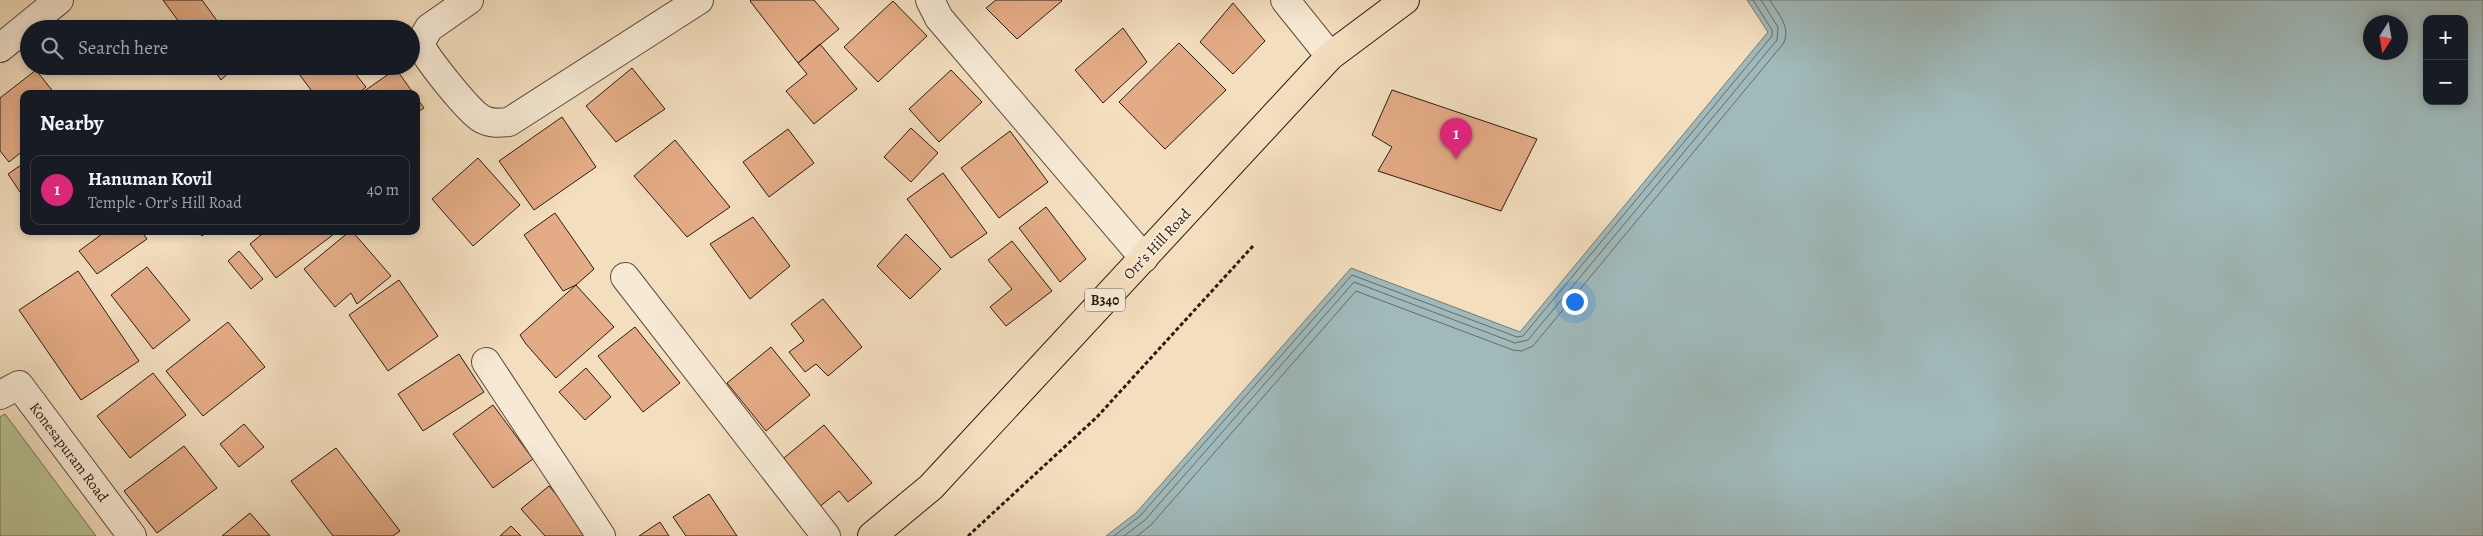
<!DOCTYPE html>
<meta charset="utf-8">
<style>
body{margin:0;font-family:Alegreya,serif;background:#242831;color:#f1f3f6}
.controls{position:absolute;right:15px;top:15px;display:grid;overflow:hidden;border-radius:10px;box-shadow:0 2px 8px #0003}
.controls button{width:45px;height:45px;display:grid;place-items:center;padding:0;border:0;border-bottom:1px solid #363941;background:#171b24;color:#f1f3f6;font:25px sans-serif}
.compass{position:absolute;left:2363px;top:15px;width:45px;height:45px;border-radius:50%;background:#171b24;box-shadow:0 2px 8px #0003;rotate:191deg}
.you{position:absolute;left:1574px;top:301px;width:18px;height:18px;margin:-12px;border:4px solid #fff;border-radius:50%;background:#1a73e8;box-shadow:0 0 0 8px #1a73e833}
.badge{display:grid;place-items:center;width:32px;height:32px;border-radius:50%;background:#db2777;color:#fff;font-size:16px;font-weight:700}
.pin{position:absolute;translate:-50% -41px;filter:drop-shadow(0 1px 2px #0008)}
.pin::after{content:'';position:absolute;top:26px;width:18px;height:15px;background:inherit;clip-path:polygon(0 0,100% 0,50% 100%)}
.list{margin:0;padding:0;list-style:none}
h2{display:flex;justify-content:space-between;align-items:center;height:65px;margin:0;padding:0 20px;font-size:21px}
h2 small{font-size:16px;font-weight:400;color:#9ea1a6}
.list li{display:grid;grid-template-columns:32px 1fr auto;gap:15px;align-items:center;box-sizing:border-box;height:70px;margin:0 10px 10px;padding:0 10px;border:1px solid #363941;border-radius:10px}
.list b{display:block;font-size:19px;white-space:nowrap}
.list p{margin:0;font-size:16px;white-space:nowrap;color:#9ea1a6}
.list em{font-size:16px;font-style:normal;color:#9ea1a6}
.icon{flex:none;width:28px;height:28px;fill:none;stroke:currentColor;stroke-width:2;stroke-linecap:round;stroke-linejoin:round}
.map{position:relative;flex:none;width:2483px;height:536px;overflow:hidden}
.search{position:absolute;background:#171b24;box-shadow:0 2px 8px #0003;left:20px;top:20px;width:400px;height:55px;display:flex;align-items:center;gap:12px;box-sizing:border-box;padding:0 18px;border-radius:28px;color:#9ea1a6;font-size:19px}
.panel{position:absolute;background:#171b24;box-shadow:0 2px 8px #0003;left:20px;top:90px;width:400px;height:145px;border-radius:10px}
.map>svg:first-child{display:block}
.green{fill:#b8c293;stroke:#716f54}
.water{fill:#a0babb;stroke:#717b78;fill-rule:evenodd}
.lines{fill:none;stroke-linecap:round;stroke-linejoin:round}
.shore{stroke:#656b68;stroke-width:1}
.building{fill:#e4ac86;stroke:#2a1c14}
.minor-casing{stroke:#5c4c3e;stroke-width:30}
.major-casing{stroke:#2a1c14;stroke-width:30}
.path{stroke:#2a1c14;stroke-width:3;stroke-dasharray:4 2.5;stroke-linecap:butt}
.minor{stroke:#f7ead5;stroke-width:28}
.major{stroke:#f3debe;stroke-width:28}
.labels{text-anchor:middle;stroke-width:4;stroke-linejoin:round;paint-order:stroke}
.shield{fill:#f7ead5;stroke:#685a4e;stroke-width:1}
.shield-label{font-size:14px;font-weight:bold;fill:#2a1c14}
.street-label{font-size:15px;fill:#2a1c14;stroke:#f7ead5}
</style>
<div class="map">
<svg width="2483" height="536" viewBox="0 0 2483 536">
<rect width="100%" height="100%" fill="#f3debe"/>
<filter id="stains"><feTurbulence type="fractalNoise" baseFrequency=".004" numOctaves="4"/><feColorMatrix values="0 0 0 0 .2 0 0 0 0 .09 0 0 0 0 .02 0 0 0 .5 -.17"/></filter>
<radialGradient id="worn" r=".72"><stop offset=".6" stop-color="#630" stop-opacity="0"/><stop offset="1" stop-color="#630" stop-opacity=".3"/></radialGradient>
<!-- green -->
<path class="green" d="M5,414L96,536H0V417Z"/>
<!-- water -->
<path class="water" d="M1747,0H2483V536H1106L1136,513L1351,268L1520,332L1768,32ZM2427,19H2464V101H2427ZM2370,22H2400V52H2370Z"/>
<g class="lines">
<!-- shore -->
<path class="shore" d="M1114,536L1140,516L1352,275L1517,337L1523,336L1772,36V30L1753,0
M1124,536L1145,520L1354,282L1515,343L1528,340L1777,40L1778,27L1761,0
M1137,536L1151,525L1356,291L1513,350L1522,351L1533,346L1783,44C1792,28 1778,14 1770,0"/>
</g>
<!-- building -->
<path class="building" d="M163,0H202L223,29H184Z
M751,0H814L839,29L798,63L750,1Z
M996,0H1061L1062,1L1017,39L986,8Z
M893,1L927,36L878,82L844,47Z
M1233,3L1265,41L1233,74L1200,42Z
M1123,28L1147,62L1103,103L1075,70Z
M1179,43L1226,90L1165,149L1119,102Z
M820,44L857,89L814,124L786,91L807,74L798,63Z
M211,66H236L221,80Z
M293,66H349L366,87L358,94H314Z
M632,68L665,109L616,142L586,106Z
M396,69L414,94H360Z
M36,70L55,94H24V150L9,162L0,151V98Z
M951,70L982,102L939,142L909,109Z
M1392,90L1537,139L1501,211L1378,171L1392,147L1372,135Z
M416,97L424,108L416,113Z
M562,117L596,167L534,210L499,161Z
M911,128L938,153L911,182L884,157Z
M788,129L814,163L769,197L743,162Z
M1010,131L1048,182L999,218L961,168Z
M675,140L730,207L687,237L634,176Z
M478,158L520,205L473,246L432,199Z
M24,163V198L8,174Z
M943,173L987,233L951,258L907,199Z
M1046,207L1086,259L1060,282L1019,228Z
M555,213L594,269L576,285L563,291L524,235Z
M753,217L790,266L750,299L710,244Z
M106,231H141L147,239L97,274L79,251Z
M197,231H208L202,236Z
M266,231H338L276,278L250,244Z
M350,231H352L391,276L357,304L351,293L335,307L304,269Z
M906,234L941,269L910,299L877,266Z
M1012,241L1052,291L1006,326L990,307L1012,289L988,260Z
M239,251L263,279L251,289L228,261Z
M147,267L190,320L153,349L111,295Z
M78,271L139,361L81,400L19,310Z
M399,280L438,336L388,371L349,315Z
M576,285L614,327L556,378L526,344L520,335Z
M823,299L862,347L828,376L816,364L805,372L789,352L804,341L791,324Z
M228,322L265,367L203,416L166,371Z
M635,327L680,383L643,412L598,356Z
M771,347L810,395L766,431L727,383Z
M459,354L484,392L423,431L398,394Z
M586,368L611,397L585,420L559,392Z
M153,373L186,415L130,458L97,416Z
M493,405L533,459L493,488L453,434Z
M244,424L264,447L239,467L220,444Z
M824,425L872,483L848,502L839,491L818,508L779,462Z
M184,446L217,488L157,533L124,491Z
M336,448L400,531L393,536H333L291,481Z
M549,486L590,534L588,536H545L521,509Z
M709,494L737,536H686L673,517Z
M250,513L270,536H222Z
M660,522L669,536H639Z
M511,526L521,536H500Z"/>
<g class="lines">
<!-- minor casing -->
<g class="minor-casing">
<path id="minor" d="M469,0L429,28L420,43C424,56 469,112 482,119C491,124 500,123 509,122L699,0
M930,0L939,18L1144,258
M1285,0L1330,56
M0,48L59,0
M625,277L826,536
M486,362L601,536
M0,395L19,385L132,536"/>
</g>
<!-- major casing -->
<g class="major-casing">
<path id="major" d="M872,536L931,487L1330,56L1405,0"/>
</g>
<!-- path -->
<path class="path" d="M968,536L1097,417L1253,246"/>
<!-- minor -->
<use href="#minor" class="minor"/>
<!-- major -->
<use href="#major" class="major"/>
</g>
<g class="labels">
<!-- shield labels -->
<rect class="shield" x="1085" y="288.5" width="40" height="23" rx="4"/>
<g class="shield-label">
<text x="1105" y="305">B340</text>
</g>
<!-- street labels -->
<g class="street-label">
<text transform="translate(1157 244) rotate(-47)" y="5">Orr’s Hill Road</text>
<text transform="translate(69 452) rotate(53)" y="5">Konesapuram Road</text>
</g>
</g>
<rect width="100%" height="100%" filter="url(#stains)"/>
<rect width="100%" height="100%" fill="url(#worn)"/>
</svg>
<div class="controls">
<button>+</button>
<button>−</button>
</div>
<svg class="compass" viewBox="-18 -18 36 36"><path d="M0-13l5 13h-10z" fill="#e53935"/><path d="M0 13l5-13h-10z" fill="#9ea1a6"/></svg>
<div class="you"></div>
<div class="pin badge" style="left:1456px;top:159px">1</div>
<div class="search"><svg class="icon" aria-label="search" viewBox="0 0 24 24"><circle cx="10" cy="10" r="6"/><path d="M15 15l6 6"/></svg>Search here</div>
<section class="panel">
<h2>Nearby<small></small></h2>
<ul class="list">
<li><span class="badge">1</span><div><b>Hanuman Kovil</b><p>Temple · Orr’s Hill Road</p></div><em>40 m</em></li>
</ul>
</section>
</div>
